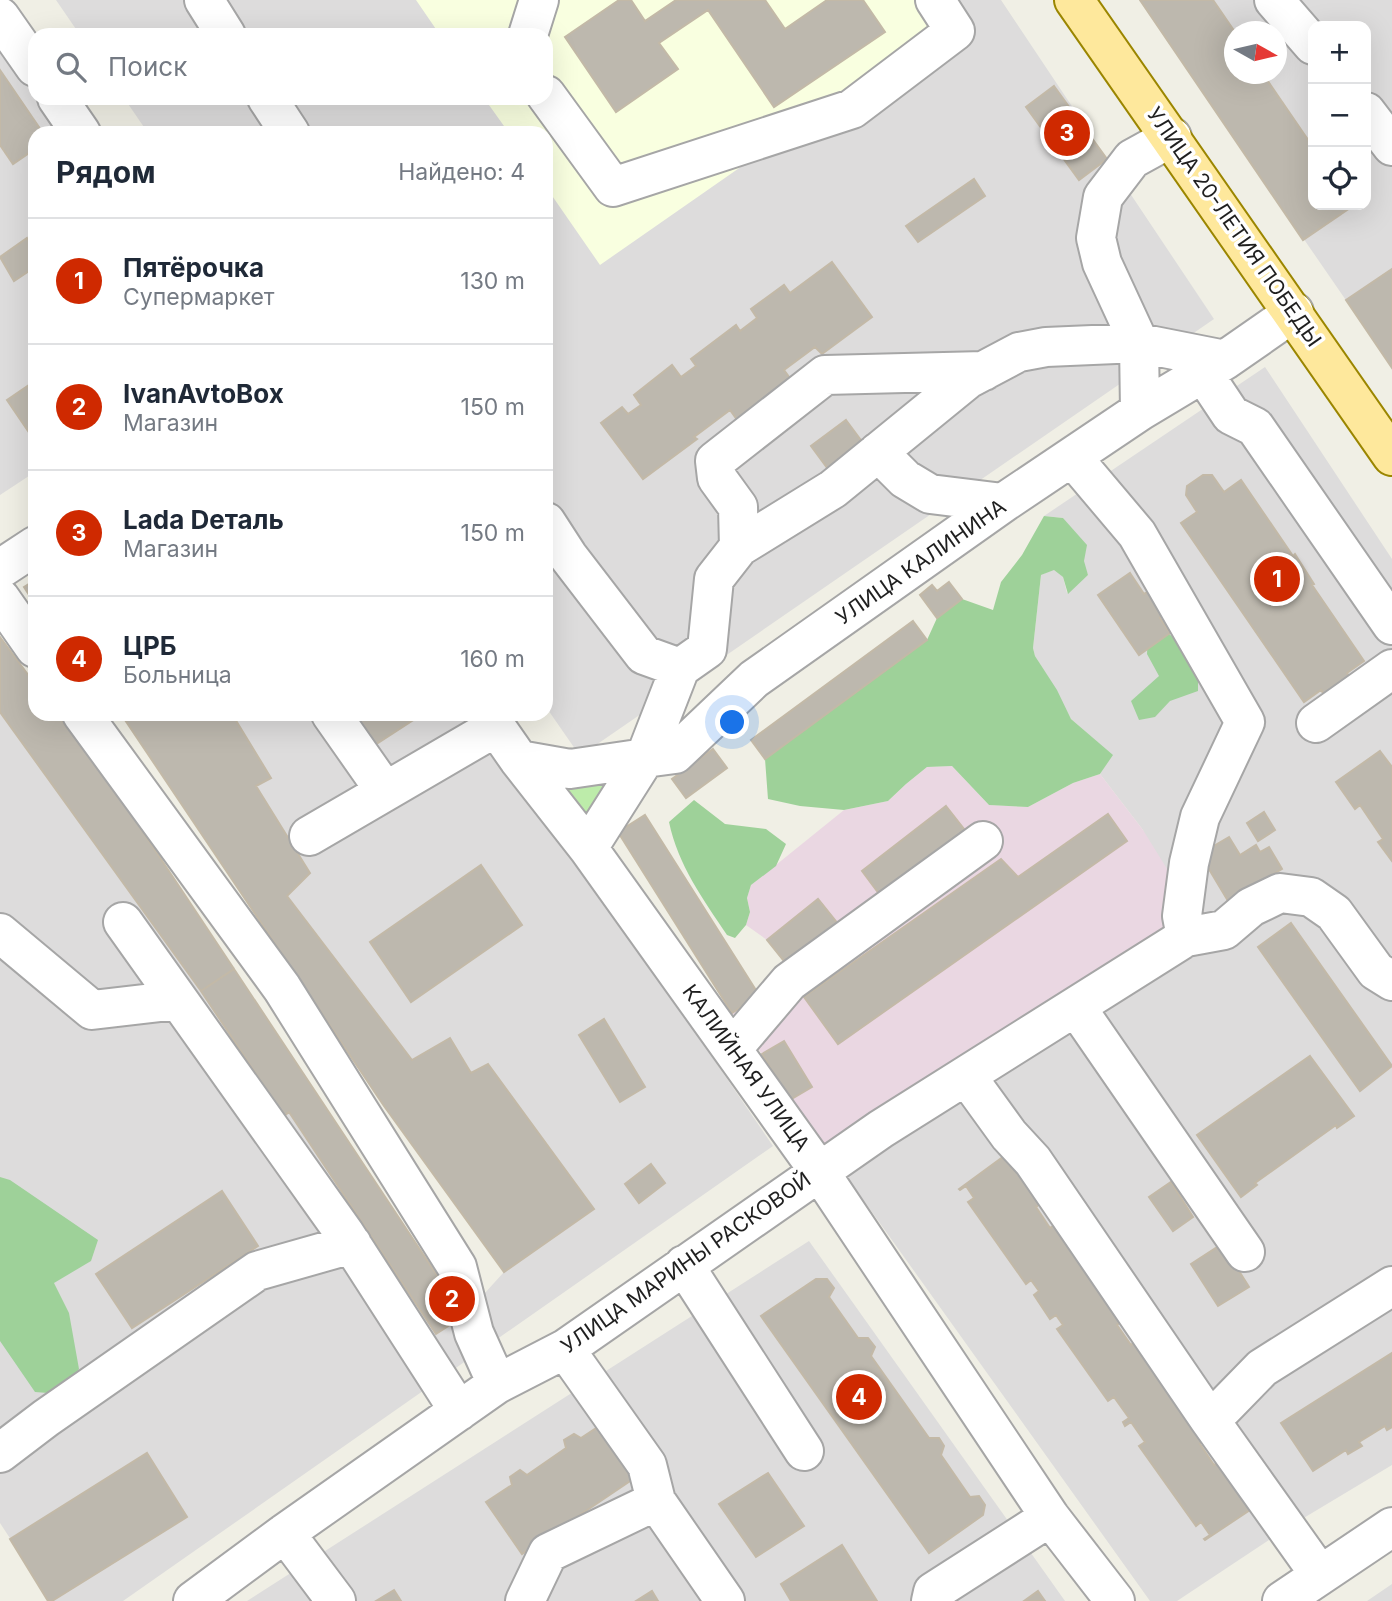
<!DOCTYPE html>
<html lang="ru">
<meta charset="utf-8">
<style>
body{margin:0;font-family:Inter,sans-serif;background:#f2f2f3;color:#1f2937}
.controls{position:absolute;right:21px;top:21px;display:grid;overflow:hidden;border-radius:14px;box-shadow:0 7px 28px #0002}
.controls button{width:63px;height:63px;display:grid;place-items:center;padding:0;border:0;border-bottom:2px solid #e0e1e3;background:#fff;color:#1f2937;font:35px sans-serif}
.compass{position:absolute;left:1224px;top:21px;width:63px;height:63px;border-radius:50%;background:#fff;box-shadow:0 7px 28px #0002;rotate:98deg}
.you{position:absolute;left:733px;top:723px;width:24px;height:24px;margin:-18px;border:5px solid #fff;border-radius:50%;background:#1a73e8;box-shadow:0 0 0 10px #1a73e833}
.badge{display:grid;place-items:center;width:46px;height:46px;border-radius:50%;background:#cf2900;color:#fff;font-size:23px;font-weight:700}
.pin{position:absolute;translate:-50% -50%;border:4px solid #fff;box-shadow:0 2px 7px #0006}
.list{margin:0;padding:0;list-style:none}
h2{display:flex;justify-content:space-between;align-items:center;height:91px;margin:0;padding:0 28px;font-size:30px}
h2 small{font-size:23px;font-weight:400;color:#747a83}
.list li{display:grid;grid-template-columns:46px 1fr auto;gap:21px;align-items:center;box-sizing:border-box;height:126px;padding:0 28px;border-top:2px solid #e0e1e3}
.list b{display:block;font-size:26px;white-space:nowrap}
.list p{margin:0;font-size:23px;white-space:nowrap;color:#747a83}
.list em{font-size:23px;font-style:normal;color:#747a83}
.icon{flex:none;width:38px;height:38px;fill:none;stroke:currentColor;stroke-width:2;stroke-linecap:round;stroke-linejoin:round}
.map{position:relative;flex:none;width:1392px;height:1601px;overflow:hidden}
.search{position:absolute;background:#fff;box-shadow:0 7px 28px #0002;left:28px;top:28px;width:525px;height:77px;display:flex;align-items:center;gap:18px;box-sizing:border-box;padding:0 24px;border-radius:21px;color:#747a83;font-size:26px}
.panel{position:absolute;background:#fff;box-shadow:0 7px 28px #0002;left:28px;top:126px;width:525px;height:595px;border-radius:21px}
.map>svg:first-child{display:block}
.residential{fill:#dddcdc;fill-rule:evenodd}
.industrial{fill:#ead7e2}
.education{fill:#f9ffe0}
.grass{fill:#bdecaa}
.forest{fill:#9ed199}
.building{fill:#bdb8ae;stroke:#c3b9a7;stroke-width:2}
.lines{fill:none;stroke-linecap:round;stroke-linejoin:round}
.minor-casing{stroke:#a6a6a6;stroke-width:42}
.major-casing{stroke:#9b8600;stroke-width:42}
.minor{stroke:#fff;stroke-width:38}
.major{stroke:#fee89c;stroke-width:38}
.labels{text-anchor:middle;stroke-width:7;stroke-linejoin:round;paint-order:stroke}
.street-label{font-size:21px;fill:#1f1f1f;stroke:#fff}
</style>
<div class="map">
<svg width="1392" height="1601" viewBox="0 0 1392 1601">
<rect width="100%" height="100%" fill="#f0efe5"/>
<!-- residential -->
<path class="residential" d="M56,0H1001L1214,319L580,756L546,707V133H148L124,98H546V35H80Z
M1139,0H1392V367ZM1313,26H1366V205H1313ZM1234,32H1276V74H1234Z
M0,35L35,87V98H43L66,133H35V472L0,495Z
M1265,367L1392,559V1465L1287,1528L1177,1601H1150L824,1145L1164,927L1143,830L1100,774L1112,755L1071,719L1056,690L1035,656L1033,648L1041,575L1054,569L1063,577L1067,593L1088,575L1063,518L1044,516Z
M0,712L201,991L284,1115L289,1112L436,1334L464,1316L504,1272L593,1209L471,1073L412,1060L287,896L256,786L271,778L232,714H477L773,1146L123,1601H51L0,1523Z
M809,1241L1065,1601H247Z
M1392,1584V1601H1367Z"/>
<!-- industrial -->
<path class="industrial" d="M952,766L989,805L1028,807L1073,783L1100,774L1143,830L1172,877L1164,927L824,1145L790,1100L762,1054L732,1013L759,995L788,966L767,940L746,925L750,912L747,898L751,885L844,810L888,801L906,784L927,767Z"/>
<!-- education -->
<path class="education" d="M416,0H916L937,30L600,265L546,187V133H509L484,98H546V35H440Z"/>
<!-- grass -->
<path class="grass" d="M616,771L595,813L580,815L544,772Z"/>
<!-- forest -->
<path class="forest" d="M1044,516L1063,518L1087,545L1084,561L1088,575L1068,594L1063,577L1054,570L1041,575L1033,648L1035,656L1057,690L1071,719L1113,755L1100,774L1073,783L1028,807L989,805L952,766L927,767L906,784L888,801L844,810L800,806L768,799L765,759L927,640L937,618L962,599L993,610L1001,582L1022,555Z
M1167,632L1198,660V691L1170,701L1155,717L1139,720L1131,701L1159,676L1147,654L1148,634Z
M694,800L725,824L766,829L786,844L776,866L751,885L747,898L750,912L746,925L735,938L727,935C703,899 678,865 669,822Z
M0,1177L10,1180L98,1240L91,1261L54,1283L69,1313L79,1369L61,1394L35,1392L0,1341Z"/>
<!-- building -->
<path class="building" d="M619,0H631L645,21L676,0H765L785,29L827,0H863L885,32L774,107L708,10L659,43L678,69L616,112L565,37Z
M1140,0H1213L1235,32L1234,74H1263L1313,147V205L1353,206L1303,240Z
M0,70L43,133H35V149L13,164L0,145Z
M1054,86L1107,159L1079,180L1026,107Z
M974,179L985,196L918,242L906,226Z
M27,238L35,250V267L14,281L0,257Z
M832,262L872,317L822,354L815,347L784,370L792,381L738,421L730,410L694,437L697,439L643,479L601,423L622,407L628,414L641,405L634,395L672,365L681,377L696,366L691,359L736,325L740,331L757,318L751,309L784,285L790,293Z
M1392,269V368L1346,300Z
M35,381V431L30,434L7,400Z
M846,420L863,443L828,469L811,446Z
M1203,475H1212L1224,492L1241,480L1293,556L1295,554L1314,584L1312,585L1364,661L1347,673L1359,690L1332,707L1321,690L1304,702L1181,523L1197,512L1186,495L1187,486Z
M1130,573L1144,594L1150,590L1165,614L1160,618L1170,633L1139,655L1098,595Z
M35,580V604L24,587Z
M949,582L962,599L937,618L920,595L932,585L937,591Z
M913,621L927,640L765,759L751,740Z
M0,637L35,684V714H57L127,808L234,969L201,991L0,712Z
M121,714H232L271,778L256,786L310,873L287,896L412,1060L450,1038L471,1073L488,1064L594,1209L504,1272L384,1106Z
M344,714H416L418,717L367,750Z
M713,749L727,768L686,798L672,779Z
M1380,751L1392,767V861L1378,842L1383,839L1360,805L1355,809L1336,782Z
M946,806L968,834L883,899L862,871Z
M1264,812L1275,830L1258,841L1247,823Z
M1108,814L1127,841L838,1044L804,997L1001,859L1018,877Z
M645,815L759,995L732,1013L618,832Z
M1229,837L1240,855L1256,845L1260,852L1269,847L1282,869L1228,901L1200,854Z
M481,865L522,925L411,1002L370,942Z
M818,899L839,925L788,966L767,940Z
M1291,923L1392,1066L1360,1091L1258,947Z
M234,969L464,1316L436,1334L289,1112L284,1116L201,991Z
M604,1019L645,1087L620,1102L579,1035Z
M784,1041L812,1087L790,1100L762,1054Z
M1310,1056L1354,1116L1337,1128L1336,1125L1255,1183L1257,1185L1241,1197L1197,1135Z
M1007,1154L1041,1203L1036,1207L1050,1228L1056,1224L1122,1321L1117,1325L1131,1345L1136,1341L1205,1441L1200,1444L1214,1465L1220,1461L1253,1508L1205,1540L1204,1539L1210,1535L1201,1522L1196,1526L1139,1446L1145,1442L1131,1422L1125,1426L1123,1422L1129,1418L1114,1397L1108,1401L1057,1329L1063,1325L1056,1315L1050,1319L1034,1295L1039,1291L1031,1280L1026,1284L968,1202L974,1198L966,1186L960,1190L959,1189Z
M651,1164L665,1183L639,1203L625,1184Z
M1171,1182L1193,1217L1173,1231L1149,1197Z
M222,1191L258,1246L132,1328L96,1274Z
M1222,1244L1249,1287L1218,1306L1191,1264Z
M816,1279H827L834,1288L829,1297L858,1338H868L875,1347L871,1356L929,1438H939L944,1446L941,1455L970,1497L979,1496L985,1505L983,1515L929,1553L761,1316Z
M1392,1353V1427L1387,1430L1385,1426L1359,1442L1362,1446L1348,1454L1346,1450L1313,1471L1281,1423Z
M607,1421L642,1473L522,1554L486,1502L512,1485L510,1477L520,1470L527,1475L566,1448L564,1440L574,1434L581,1438Z
M147,1453L187,1517L52,1601H48L10,1539Z
M768,1473L804,1526L756,1557L719,1504Z
M842,1545L877,1601H791L781,1584Z
M394,1590L401,1601H376Z
M652,1591L658,1601H636Z
M1038,1591L1045,1601H1024Z"/>
<g class="lines">
<!-- minor casing -->
<g class="minor-casing">
<path id="minor" d="M204,0L226,35
M1274,0L1313,45
M0,17L35,67
M528,35L539,0
M546,95L613,187L852,109L955,31L935,0
M57,98L81,133
M267,98L290,133
M1366,112L1392,146
M1203,373L1231,415L1255,427L1392,625
M1140,411L1139,343L1102,263L1096,238L1103,197L1132,159L1172,137
M878,452L905,479L930,494L1003,503
M1072,457L1137,534L1245,722L1200,817L1189,863L1182,916L1186,937
M546,522L568,556L644,655L680,668
M739,547L738,507L717,478L715,461L825,375L984,371
M0,569L35,546
M0,598L35,648
M82,714L282,988L457,1267L474,1333L497,1384
M331,714L385,791
M487,714L519,760L588,848L819,1171L1050,1517L1115,1601
M1316,723L1392,669
M519,760L570,769L645,758L680,668L707,649L714,579L739,547L833,489L968,379L1019,352L1046,347L1139,343L1225,360
M309,836L496,727
M588,848L645,758L675,754L754,679L1003,503L1140,411L1225,360L1294,312
M123,922L345,1234L459,1411
M0,933L92,1010L178,1000
M1076,1007L1245,1252
M732,1049L789,982L983,841
M967,1077L1009,1135L1033,1161L1209,1419L1320,1575
M684,1265L804,1451
M565,1349L647,1465L656,1501L725,1601
M1209,1419L1223,1408L1262,1368L1392,1286
M0,1453L46,1418L257,1271L352,1244
M285,1533L336,1601
M193,1601L285,1533L497,1384L565,1349L881,1129L1186,937L1224,930L1251,907L1280,893L1311,897L1334,913L1376,971L1392,981
M525,1601L548,1553L656,1501
M931,1601L933,1592L1050,1517
M1282,1601L1392,1527"/>
</g>
<!-- major casing -->
<g class="major-casing">
<path id="major" d="M1074,0L1392,456"/>
</g>
<!-- minor -->
<use href="#minor" class="minor"/>
<!-- major -->
<use href="#major" class="major"/>
</g>
<g class="labels">
<!-- street labels -->
<g class="street-label">
<text transform="translate(1234 227) rotate(55)" y="7">УЛИЦА 20-ЛЕТИЯ ПОБЕДЫ</text>
<text transform="translate(921 562) rotate(-35)" y="7">УЛИЦА КАЛИНИНА</text>
<text transform="translate(746 1068) rotate(54)" y="7">КАЛИЙНАЯ УЛИЦА</text>
<text transform="translate(686 1263) rotate(-35)" y="7">УЛИЦА МАРИНЫ РАСКОВОЙ</text>
</g>
</g>
</svg>
<div class="controls">
<button>+</button>
<button>−</button>
<button><svg class="icon" aria-label="locate" viewBox="0 0 24 24"><circle cx="12" cy="12" r="6"/><path d="M12 2v4M12 18v4M2 12h4M18 12h4"/></svg></button>
</div>
<svg class="compass" viewBox="-18 -18 36 36"><path d="M0-13l5 13h-10z" fill="#e53935"/><path d="M0 13l5-13h-10z" fill="#747a83"/></svg>
<div class="you"></div>
<div class="pin badge" style="left:1277px;top:579px">1</div>
<div class="pin badge" style="left:452px;top:1299px">2</div>
<div class="pin badge" style="left:1067px;top:133px">3</div>
<div class="pin badge" style="left:859px;top:1397px">4</div>
<div class="search"><svg class="icon" aria-label="search" viewBox="0 0 24 24"><circle cx="10" cy="10" r="6"/><path d="M15 15l6 6"/></svg>Поиск</div>
<section class="panel">
<h2>Рядом<small>Найдено: 4</small></h2>
<ul class="list">
<li><span class="badge">1</span><div><b>Пятёрочка</b><p>Супермаркет</p></div><em>130 m</em></li>
<li><span class="badge">2</span><div><b>IvanAvtoBox</b><p>Магазин</p></div><em>150 m</em></li>
<li><span class="badge">3</span><div><b>Lada Dеталь</b><p>Магазин</p></div><em>150 m</em></li>
<li><span class="badge">4</span><div><b>ЦРБ</b><p>Больница</p></div><em>160 m</em></li>
</ul>
</section>
</div>
